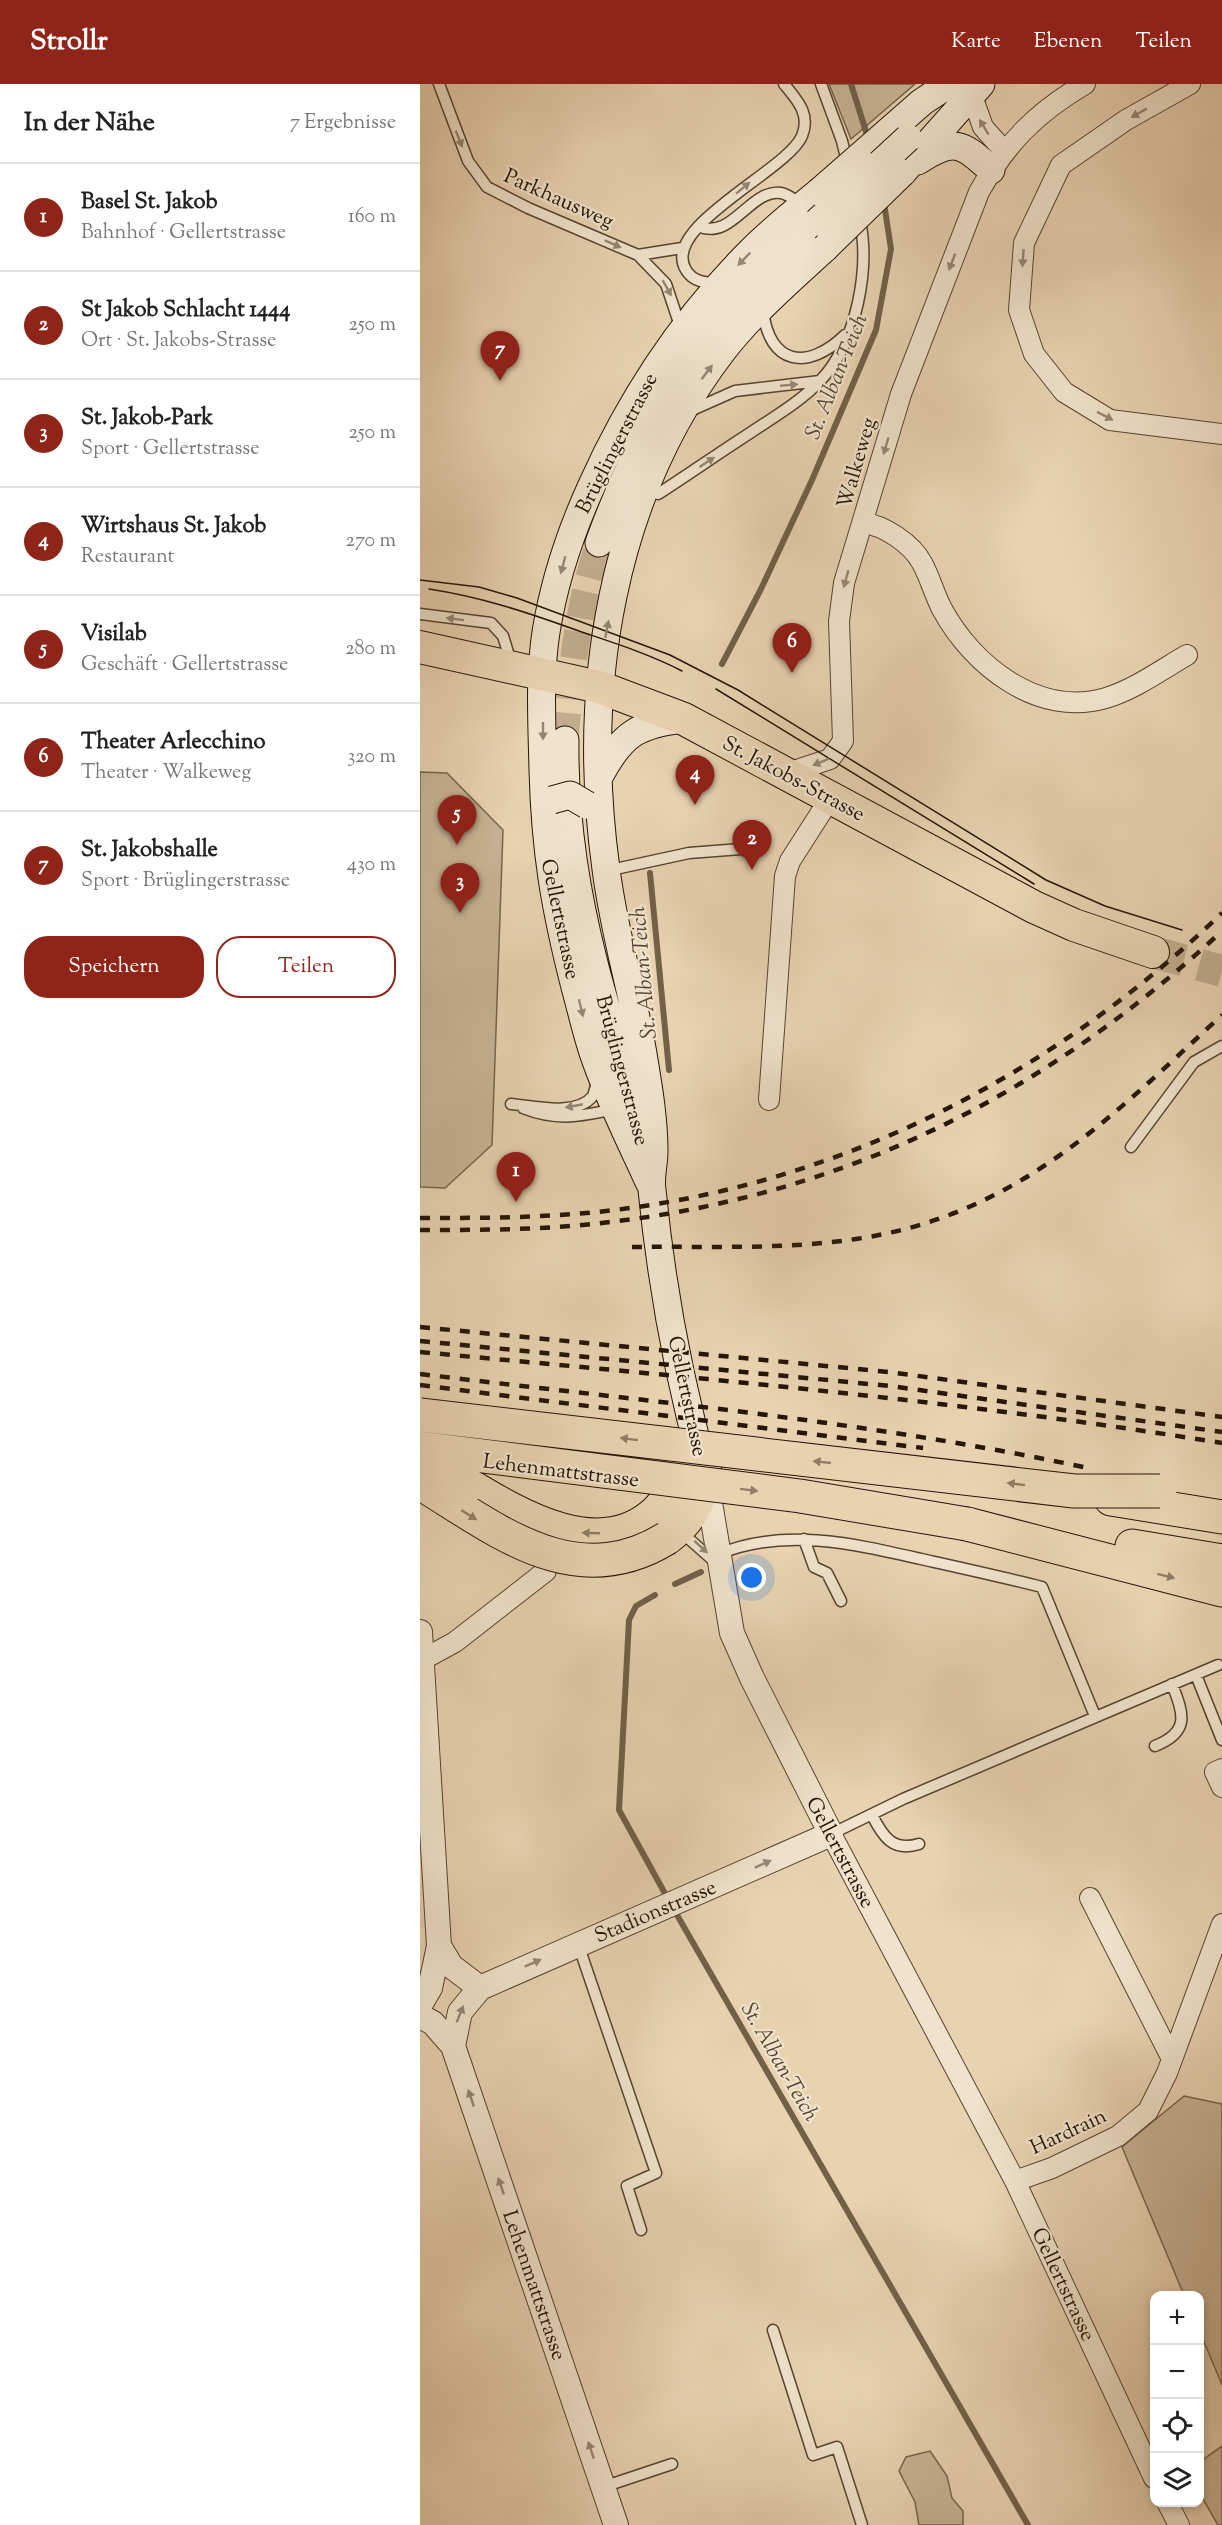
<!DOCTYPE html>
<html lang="de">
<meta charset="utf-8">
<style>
body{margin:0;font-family:"Sorts Mill Goudy",serif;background:#f6f6f6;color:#222}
.controls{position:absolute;right:18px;bottom:18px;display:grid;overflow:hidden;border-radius:12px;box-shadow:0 3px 9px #0003}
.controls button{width:54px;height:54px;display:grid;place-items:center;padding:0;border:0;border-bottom:2px solid #e0e0e0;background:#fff;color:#222;font:30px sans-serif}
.you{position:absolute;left:332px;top:1494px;width:21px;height:21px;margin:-15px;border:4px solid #fff;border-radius:50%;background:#1a73e8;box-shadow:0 0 0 9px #1a73e833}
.badge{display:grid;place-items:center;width:39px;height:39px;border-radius:50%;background:#8f2418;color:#fff;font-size:20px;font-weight:700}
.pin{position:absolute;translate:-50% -50px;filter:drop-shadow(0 2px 3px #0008)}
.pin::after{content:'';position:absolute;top:32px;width:21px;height:18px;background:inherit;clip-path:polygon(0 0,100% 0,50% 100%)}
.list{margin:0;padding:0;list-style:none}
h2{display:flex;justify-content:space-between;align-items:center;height:78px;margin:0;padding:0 24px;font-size:26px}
h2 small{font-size:20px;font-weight:400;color:#767676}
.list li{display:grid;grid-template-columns:39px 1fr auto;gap:18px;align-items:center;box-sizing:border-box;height:108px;padding:0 24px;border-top:2px solid #e0e0e0}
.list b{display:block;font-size:22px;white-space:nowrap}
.list p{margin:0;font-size:20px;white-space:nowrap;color:#767676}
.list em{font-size:20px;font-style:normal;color:#767676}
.actions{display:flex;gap:12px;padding:18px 24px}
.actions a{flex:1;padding:14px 0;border:2px solid #8f2418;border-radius:24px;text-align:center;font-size:21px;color:#8f2418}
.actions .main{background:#8f2418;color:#fff}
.icon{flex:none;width:33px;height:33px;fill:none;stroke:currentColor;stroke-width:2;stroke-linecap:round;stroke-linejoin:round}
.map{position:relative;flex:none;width:802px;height:2441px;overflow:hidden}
header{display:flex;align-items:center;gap:36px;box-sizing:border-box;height:84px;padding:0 30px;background:#8f2418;color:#fff}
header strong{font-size:28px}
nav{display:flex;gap:33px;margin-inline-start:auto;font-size:21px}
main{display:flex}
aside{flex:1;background:#fff}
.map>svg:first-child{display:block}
.green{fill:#c7b293;stroke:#76644c;stroke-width:1.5}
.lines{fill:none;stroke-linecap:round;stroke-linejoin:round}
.stream{stroke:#726049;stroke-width:6}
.secondary-tunnel{stroke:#c1ac8e;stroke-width:27;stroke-dasharray:27 14;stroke-linecap:butt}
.primary-tunnel{stroke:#c1ac8e;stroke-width:32;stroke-dasharray:32 16;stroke-linecap:butt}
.service-casing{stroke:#564430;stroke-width:13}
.minor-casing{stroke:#564430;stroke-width:22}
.tertiary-casing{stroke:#564430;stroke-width:26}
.secondary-casing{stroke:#251506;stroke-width:29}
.primary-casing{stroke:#251506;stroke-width:34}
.motorway-casing{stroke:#251506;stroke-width:35}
.service{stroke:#f0e2cc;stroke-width:10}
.minor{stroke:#f0e2cc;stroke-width:20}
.tertiary{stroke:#f0e2cc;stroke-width:24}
.secondary{stroke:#f0e2cc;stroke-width:27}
.primary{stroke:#e8d2b0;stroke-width:32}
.motorway{stroke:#e8d2b0;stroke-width:33}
.tram{stroke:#251506;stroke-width:1.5}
.rail{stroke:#251506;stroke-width:4.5;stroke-dasharray:10 10;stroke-linecap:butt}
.secondary-bridge-casing{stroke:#251506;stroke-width:29;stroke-linecap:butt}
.motorway-bridge-casing{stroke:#251506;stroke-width:35;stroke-linecap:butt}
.secondary-bridge{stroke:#f0e2cc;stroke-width:27}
.motorway-bridge{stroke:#e8d2b0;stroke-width:33}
.oneway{fill:#958673}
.oneway2{fill:#907d64}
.labels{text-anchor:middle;stroke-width:4.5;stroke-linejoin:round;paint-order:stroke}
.street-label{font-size:21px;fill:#251506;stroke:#f0e2cc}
.water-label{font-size:22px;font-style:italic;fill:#594733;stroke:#f0e2cc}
</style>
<header>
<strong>Strollr</strong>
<nav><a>Karte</a><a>Ebenen</a><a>Teilen</a></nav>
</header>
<main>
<aside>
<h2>In der Nähe<small>7 Ergebnisse</small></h2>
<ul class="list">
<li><span class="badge">1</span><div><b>Basel St. Jakob</b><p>Bahnhof · Gellertstrasse</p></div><em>160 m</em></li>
<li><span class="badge">2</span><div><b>St Jakob Schlacht 1444</b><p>Ort · St. Jakobs-Strasse</p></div><em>250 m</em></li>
<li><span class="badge">3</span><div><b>St. Jakob-Park</b><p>Sport · Gellertstrasse</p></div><em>250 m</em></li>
<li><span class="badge">4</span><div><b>Wirtshaus St. Jakob</b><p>Restaurant</p></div><em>270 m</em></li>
<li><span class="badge">5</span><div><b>Visilab</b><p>Geschäft · Gellertstrasse</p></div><em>280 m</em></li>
<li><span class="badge">6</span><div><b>Theater Arlecchino</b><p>Theater · Walkeweg</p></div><em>320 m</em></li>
<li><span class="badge">7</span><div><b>St. Jakobshalle</b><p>Sport · Brüglingerstrasse</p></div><em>430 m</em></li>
</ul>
<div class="actions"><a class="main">Speichern</a><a>Teilen</a></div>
</aside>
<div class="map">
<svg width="802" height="2441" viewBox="0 0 802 2441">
<rect width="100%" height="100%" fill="#e8d2b0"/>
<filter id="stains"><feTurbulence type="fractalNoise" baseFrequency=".00333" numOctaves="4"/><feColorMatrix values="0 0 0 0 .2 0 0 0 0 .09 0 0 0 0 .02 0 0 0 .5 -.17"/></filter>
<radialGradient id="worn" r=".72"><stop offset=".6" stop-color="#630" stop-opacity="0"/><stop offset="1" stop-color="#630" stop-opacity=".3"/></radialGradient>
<!-- green -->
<path class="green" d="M409,0H495L431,55Z
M0,688L27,689L83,746L72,1061L25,1104L0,1103Z
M764,2012L802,2020V2301L780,2248V2212L764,2211L702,2063Z
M802,2362V2441H798L780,2410V2378Z
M510,2367L527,2392L532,2414L543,2427V2441H499L495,2418L479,2387L486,2373Z"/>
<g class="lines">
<!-- stream -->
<path class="stream" d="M431,0L448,54
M302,580L341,505L392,396L456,246L471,165L464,119
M230,789L249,986
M255,1500L281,1488
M235,1511L216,1522L209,1536L199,1726L248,1815
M253,1824L608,2441"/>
<!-- secondary-tunnel -->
<path class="secondary-tunnel" d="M145,656C151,588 158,523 179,459"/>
<!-- primary-tunnel -->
<path class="primary-tunnel" d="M733,868L802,887"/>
<!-- service casing -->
<g class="service-casing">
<path id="service" d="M19,0L48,77L67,103L108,124L218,171L246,200L260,242
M401,0L422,57L428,82
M280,143C313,155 330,105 361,109C368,110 376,117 382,121
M218,171L262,164
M298,199C286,199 273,198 266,186C239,143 367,87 382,52C391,30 377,16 364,0
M343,226C349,282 388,287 425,251
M270,327L315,307L400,297
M238,410C269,390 299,369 330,349C354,333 380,318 400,297C437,258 451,183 439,132
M0,530L71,539L83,552L91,578
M186,787L269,769L321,765L332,760
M91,1020C114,1022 156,1033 173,1012L177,998
M103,1024C139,1038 160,1032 196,1025
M711,1063L774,978L802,962
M260,1447L295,1478
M384,1455L394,1483L407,1489L421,1517
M299,1470C364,1443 435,1460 501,1475C541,1484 582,1493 622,1503L675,1632
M776,1591L802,1656
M735,1662C770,1648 764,1631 752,1600
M452,1731C463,1753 473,1768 499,1760
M411,1750L483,1715L798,1581
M158,1860L236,2089L207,2102L221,2146
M353,2246L393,2371L417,2363L442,2441
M183,2403L252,2380"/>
</g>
<!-- minor casing -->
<g class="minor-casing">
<path id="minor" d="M770,0L706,36L641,81L604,159L599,226L614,270L644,308L690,336L802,350
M552,12L563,43L585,68
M443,439C464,441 492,460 502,479C510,493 514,510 522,525C552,581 618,634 686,614C715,605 741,586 767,571
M368,689L410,675L423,657L419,537L424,499L481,310L559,108C586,59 617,28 665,0
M349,1016L365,792L370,777L411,713
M2,1576L35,1558L126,1487
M802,1685L795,1688L802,1703
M411,1750L595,2097L734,2394
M670,1814L751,1973
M595,2097L632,2084L698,2052L728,2027L747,1989L802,1840
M747,2418L759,2441"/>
</g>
<!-- tertiary casing -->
<g class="tertiary-casing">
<path id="tertiary" d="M0,1548L19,1862L10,1904L0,1921
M19,1862L31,1882L60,1904
M0,1932L13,1939L33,1962L196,2441
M33,1962L40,1928L60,1904L411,1750L332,1594L312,1549L286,1395"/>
</g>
<!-- secondary casing -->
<g class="secondary-casing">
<path id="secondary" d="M438,74L502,18L529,0
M498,77C533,54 542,58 571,86
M482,89L561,0
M179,459C210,373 251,295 310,225C337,194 368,166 397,138
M145,656C144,732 155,805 174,879C187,931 205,981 217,1033
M180,691C202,650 218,640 264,635
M229,1098C211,1058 191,1019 176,977C167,953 162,928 155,903C135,825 125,767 123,686C122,641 119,593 126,548C134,498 151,447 172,401C212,312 263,235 332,166C353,145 376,127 399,108
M283,1382C259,1295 241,1196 232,1106C230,1093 234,1080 234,1067C234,1037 229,1006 224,976C214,912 194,850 186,785C161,604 190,413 304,265C333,228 370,196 405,164"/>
</g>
<!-- primary casing -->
<g class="primary-casing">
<path id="primary" d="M0,563L179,603L264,635L614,823L654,841L733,868"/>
</g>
<!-- motorway casing -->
<g class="motorway-casing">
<path id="motorway" d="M49,1401C100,1432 181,1480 236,1428C248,1417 255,1399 261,1384
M691,1415L802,1433
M547,1440L802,1506
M247,1454C271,1436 280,1418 285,1388
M712,1462L802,1477"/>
</g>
<!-- service -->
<use href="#service" class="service"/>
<!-- minor -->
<use href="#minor" class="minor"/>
<!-- tertiary -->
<use href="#tertiary" class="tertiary"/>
<!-- secondary -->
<use href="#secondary" class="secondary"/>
<!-- primary -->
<use href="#primary" class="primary"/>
<!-- motorway -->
<use href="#motorway" class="motorway"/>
<!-- tram -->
<path class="tram" d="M0,496L59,503L97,514L250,571L318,606L626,796L685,822L762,846
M9,505C62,513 109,529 159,547C194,559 229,570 262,587
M296,605L614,800"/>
<!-- rail -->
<path class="rail" d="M0,1134C62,1134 124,1134 186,1127C420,1101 633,991 802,829
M0,1146C63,1146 128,1146 190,1138C429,1110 627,1009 802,847
M212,1163C286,1162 363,1166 436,1155C597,1131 688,1036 802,931
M0,1243L469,1288L802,1333
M0,1257L470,1302L802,1348
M0,1268C268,1293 536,1316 802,1359
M0,1290C223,1317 448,1337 668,1384
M0,1301L503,1364"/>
<!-- secondary-bridge casing -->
<g class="secondary-bridge-casing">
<path id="secondary-bridge" d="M399,108L438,74
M397,138L488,54
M405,164L482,89
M132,716L150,711L167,721"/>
</g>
<!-- motorway-bridge casing -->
<g class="motorway-bridge-casing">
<path id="motorway-bridge" d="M0,1331L654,1407H740
M0,1364L380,1412L547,1440
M0,1369L49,1401
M0,1399C77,1446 155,1511 247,1454"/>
</g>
<!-- secondary-bridge -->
<use href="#secondary-bridge" class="secondary-bridge"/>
<!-- motorway-bridge -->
<use href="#motorway-bridge" class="motorway-bridge"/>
</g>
<!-- one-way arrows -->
<defs><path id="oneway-solid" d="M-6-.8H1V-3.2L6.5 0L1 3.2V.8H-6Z" transform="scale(1.5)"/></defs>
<g class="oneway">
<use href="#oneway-solid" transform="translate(719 29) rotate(151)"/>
<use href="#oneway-solid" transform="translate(564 43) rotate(-121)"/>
<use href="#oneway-solid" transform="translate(39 55) rotate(69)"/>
<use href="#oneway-solid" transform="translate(323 104) rotate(-39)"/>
<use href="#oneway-solid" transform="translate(193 160) rotate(24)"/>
<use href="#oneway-solid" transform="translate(603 174) rotate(94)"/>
<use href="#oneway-solid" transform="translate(324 175) rotate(134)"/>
<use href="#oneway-solid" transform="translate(532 178) rotate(111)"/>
<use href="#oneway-solid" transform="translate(247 204) rotate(61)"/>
<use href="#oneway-solid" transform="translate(287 288) rotate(-53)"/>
<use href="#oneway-solid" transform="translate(369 301) rotate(-5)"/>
<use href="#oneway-solid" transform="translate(685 332) rotate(27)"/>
<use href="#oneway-solid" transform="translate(466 362) rotate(106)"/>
<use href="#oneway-solid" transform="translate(287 378) rotate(-33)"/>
<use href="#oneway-solid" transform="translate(143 481) rotate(105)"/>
<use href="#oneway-solid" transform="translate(426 495) rotate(105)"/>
<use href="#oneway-solid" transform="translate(35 535) rotate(-173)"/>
<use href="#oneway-solid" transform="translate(187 545) rotate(-79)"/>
<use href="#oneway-solid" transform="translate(123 647) rotate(90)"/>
<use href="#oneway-solid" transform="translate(401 678) rotate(157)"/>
<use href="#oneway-solid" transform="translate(161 924) rotate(76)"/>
<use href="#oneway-solid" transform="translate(154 1022) rotate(169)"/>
<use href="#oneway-solid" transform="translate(281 1463) rotate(42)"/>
<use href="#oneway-solid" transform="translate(343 1780) rotate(-24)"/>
<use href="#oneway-solid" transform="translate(113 1879) rotate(-24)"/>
<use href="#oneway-solid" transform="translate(40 1930) rotate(-68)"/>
<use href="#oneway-solid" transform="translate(51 2014) rotate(-109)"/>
<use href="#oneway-solid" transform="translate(81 2102) rotate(-109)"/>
<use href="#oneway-solid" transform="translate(171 2366) rotate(-108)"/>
</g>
<g class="oneway2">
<use href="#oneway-solid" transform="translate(209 1355) rotate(-173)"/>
<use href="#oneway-solid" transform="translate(402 1378) rotate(-174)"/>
<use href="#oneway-solid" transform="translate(596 1400) rotate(-173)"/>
<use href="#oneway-solid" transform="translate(329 1406) rotate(7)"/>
<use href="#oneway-solid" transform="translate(49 1431) rotate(32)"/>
<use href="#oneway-solid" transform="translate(171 1449) rotate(-178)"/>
<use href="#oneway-solid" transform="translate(746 1492) rotate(14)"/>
</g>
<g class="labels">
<!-- street labels -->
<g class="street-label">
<text transform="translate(139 114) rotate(24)" y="7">Parkhausweg</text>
<text transform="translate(196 359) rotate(-63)" y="7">Brüglingerstrasse</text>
<text transform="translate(436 379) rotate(-74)" y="7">Walkeweg</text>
<text transform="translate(374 694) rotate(28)" y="7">St. Jakobs-Strasse</text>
<text transform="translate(141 835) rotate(78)" y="7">Gellertstrasse</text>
<text transform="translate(203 986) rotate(75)" y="7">Brüglingerstrasse</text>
<text transform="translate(268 1312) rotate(78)" y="7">Gellertstrasse</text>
<text transform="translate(141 1386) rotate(7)" y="7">Lehenmattstrasse</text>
<text transform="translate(421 1768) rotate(62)" y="7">Gellertstrasse</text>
<text transform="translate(235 1827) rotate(-23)" y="7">Stadionstrasse</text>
<text transform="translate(648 2047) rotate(-25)" y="7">Hardrain</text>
<text transform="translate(644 2200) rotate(65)" y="7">Gellertstrasse</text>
<text transform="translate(115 2201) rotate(71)" y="7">Lehenmattstrasse</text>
</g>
<!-- water labels -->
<g class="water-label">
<text transform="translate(415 292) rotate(-68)" y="8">St. Alban-Teich</text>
<text transform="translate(222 889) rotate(-95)" y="8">St. Alban-Teich</text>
<text transform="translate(361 1977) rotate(60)" y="8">St. Alban-Teich</text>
</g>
</g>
<rect width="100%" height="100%" filter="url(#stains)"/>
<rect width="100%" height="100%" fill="url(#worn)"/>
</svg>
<div class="controls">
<button>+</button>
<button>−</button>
<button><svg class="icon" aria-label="locate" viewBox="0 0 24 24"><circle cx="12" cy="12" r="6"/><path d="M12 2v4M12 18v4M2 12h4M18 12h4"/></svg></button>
<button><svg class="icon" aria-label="layers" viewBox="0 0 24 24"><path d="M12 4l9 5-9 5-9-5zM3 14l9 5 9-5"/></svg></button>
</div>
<div class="you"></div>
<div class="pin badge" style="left:96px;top:1118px">1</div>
<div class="pin badge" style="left:332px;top:786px">2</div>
<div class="pin badge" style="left:40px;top:829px">3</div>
<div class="pin badge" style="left:275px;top:721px">4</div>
<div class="pin badge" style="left:37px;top:761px">5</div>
<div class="pin badge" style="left:372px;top:589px">6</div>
<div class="pin badge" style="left:80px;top:297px">7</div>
</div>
</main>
